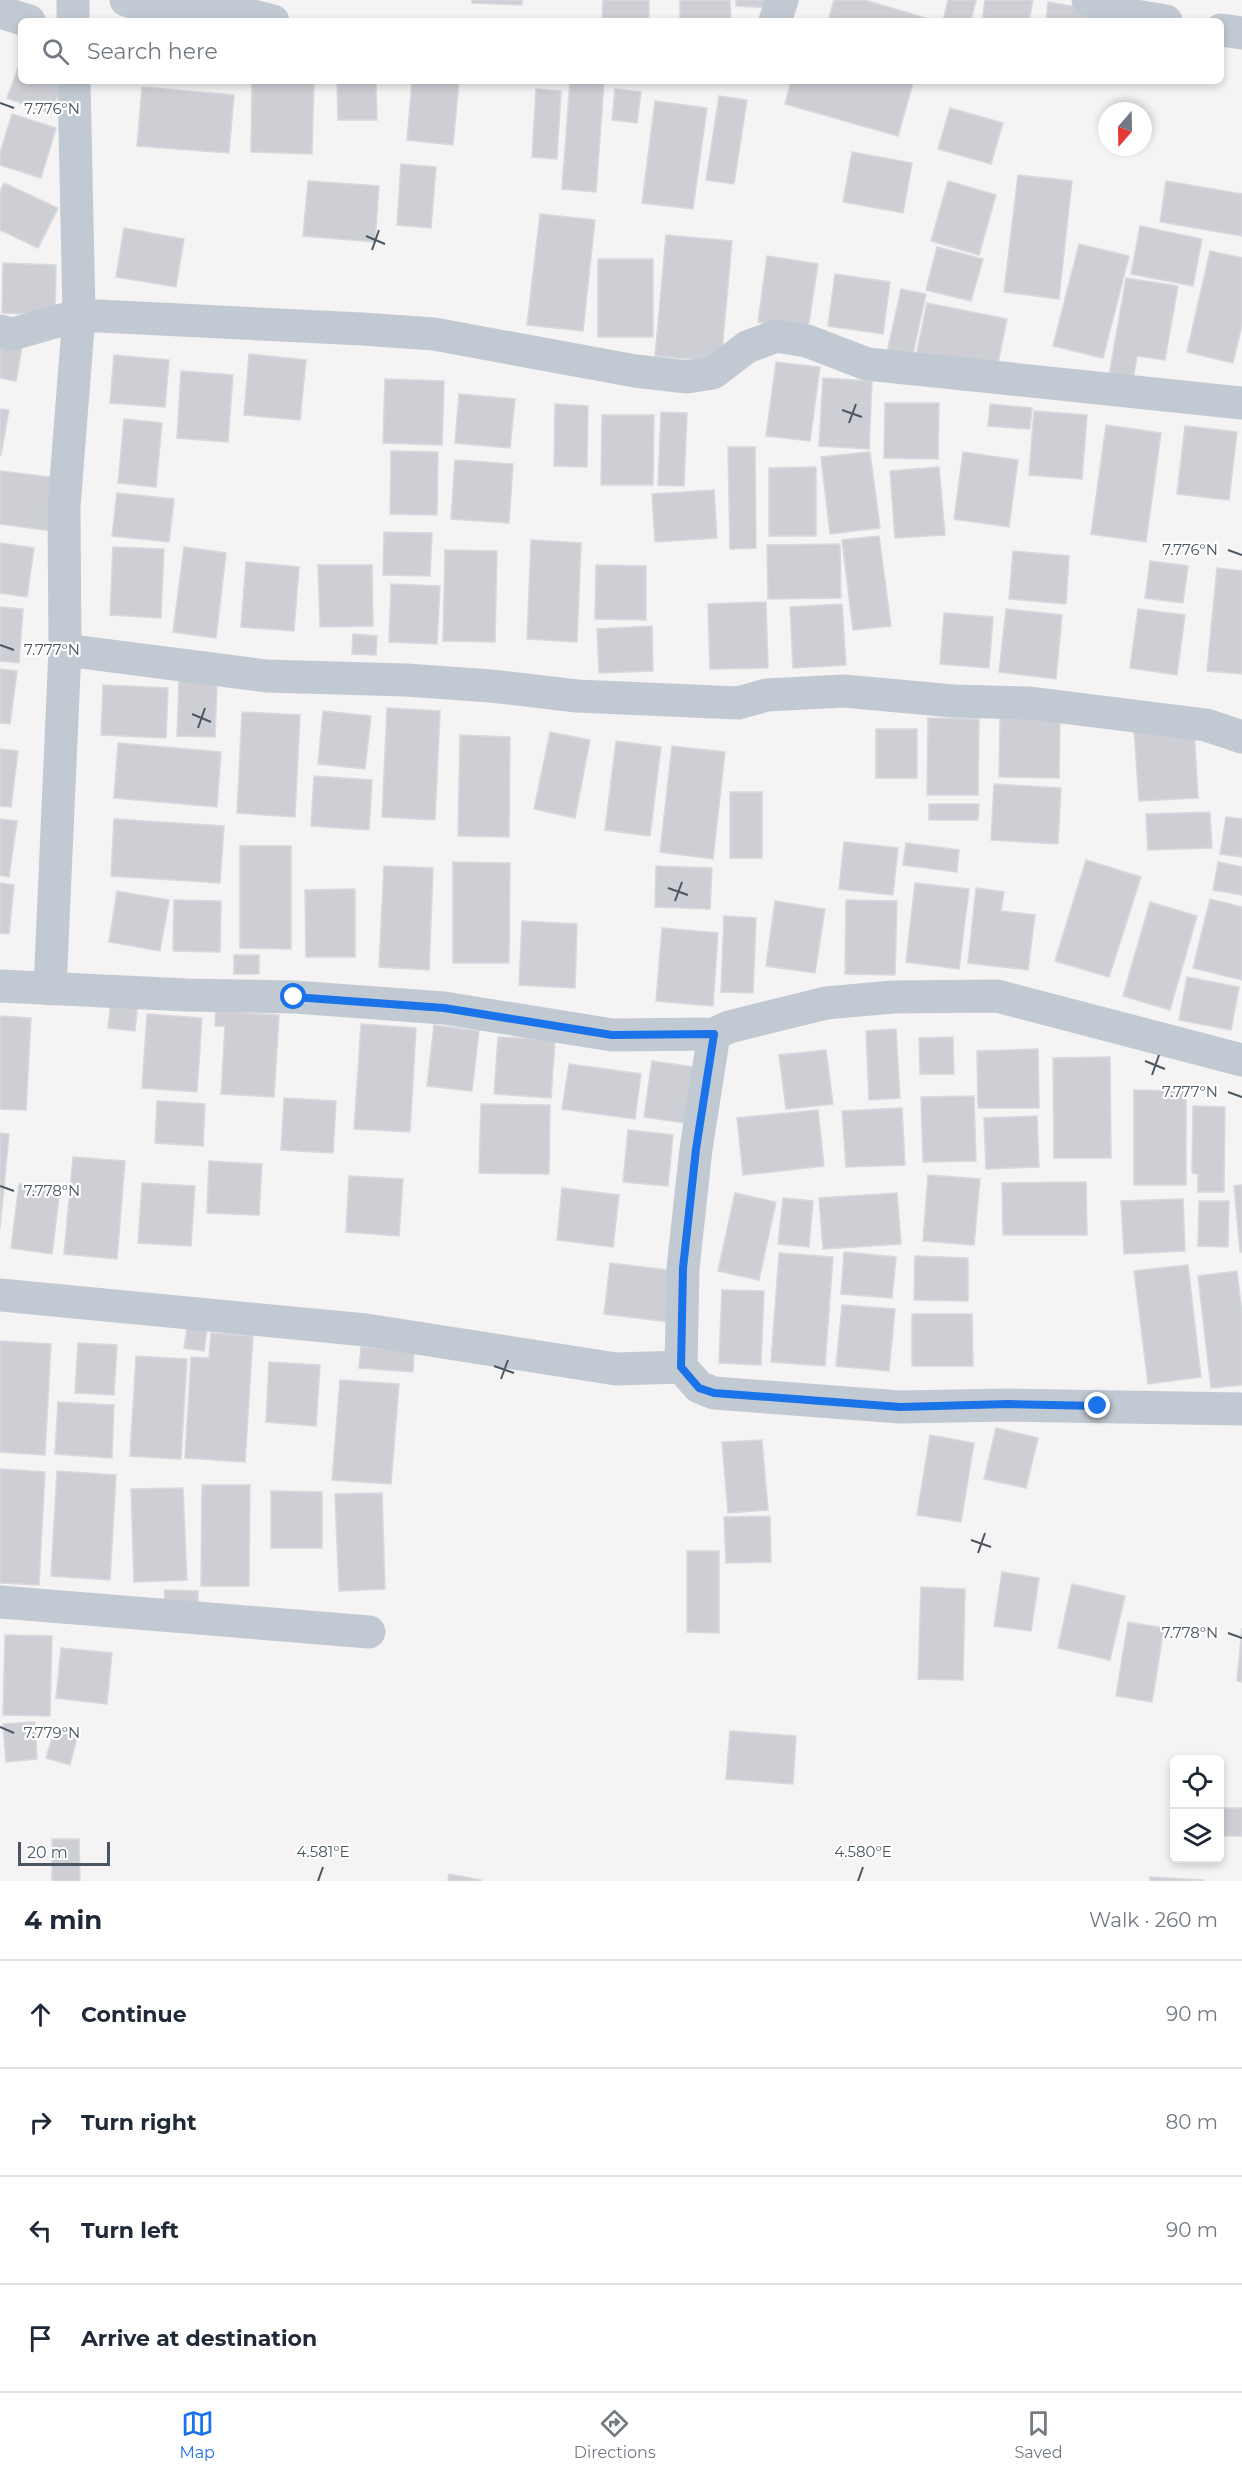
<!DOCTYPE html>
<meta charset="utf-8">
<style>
body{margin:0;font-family:Montserrat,sans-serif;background:#f2f2f3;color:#1f2937}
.controls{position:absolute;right:18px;bottom:18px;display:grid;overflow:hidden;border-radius:9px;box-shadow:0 3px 9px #0003}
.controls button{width:54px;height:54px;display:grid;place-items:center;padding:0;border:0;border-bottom:2px solid #e0e1e3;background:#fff;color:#1f2937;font:30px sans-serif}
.compass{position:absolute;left:1098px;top:102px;width:54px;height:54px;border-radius:50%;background:#fff;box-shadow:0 3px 9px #0003;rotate:200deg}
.scale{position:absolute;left:18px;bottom:15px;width:92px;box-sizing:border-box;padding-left:6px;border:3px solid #4a5661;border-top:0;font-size:16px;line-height:21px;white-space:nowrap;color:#4a5661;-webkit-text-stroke:4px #fff;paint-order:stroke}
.stop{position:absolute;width:18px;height:18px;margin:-14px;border:4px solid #1a73e8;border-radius:50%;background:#fff}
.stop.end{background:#1a73e8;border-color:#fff;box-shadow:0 2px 6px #0008}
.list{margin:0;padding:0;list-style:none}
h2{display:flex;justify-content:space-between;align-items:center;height:78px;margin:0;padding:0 24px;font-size:26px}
h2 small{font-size:20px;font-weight:400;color:#747a83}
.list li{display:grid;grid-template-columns:39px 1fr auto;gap:18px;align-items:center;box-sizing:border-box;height:108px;padding:0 24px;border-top:2px solid #e0e1e3}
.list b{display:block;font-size:22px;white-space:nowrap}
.list em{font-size:20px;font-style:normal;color:#747a83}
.icon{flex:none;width:33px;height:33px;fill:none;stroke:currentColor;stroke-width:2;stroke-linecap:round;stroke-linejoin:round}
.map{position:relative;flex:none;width:1242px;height:1881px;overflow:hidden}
.search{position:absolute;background:#fff;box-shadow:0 3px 9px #0003;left:18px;right:18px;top:18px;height:66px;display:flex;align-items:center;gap:15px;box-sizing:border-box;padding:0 21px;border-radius:9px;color:#747a83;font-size:22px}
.sheet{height:510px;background:#fff}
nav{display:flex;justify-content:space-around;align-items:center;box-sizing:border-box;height:84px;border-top:2px solid #e0e1e3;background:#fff;font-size:16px;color:#747a83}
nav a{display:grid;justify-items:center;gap:3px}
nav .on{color:#1a73e8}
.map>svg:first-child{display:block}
.building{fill:#cdcfd5;stroke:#d7d9de;stroke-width:1.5}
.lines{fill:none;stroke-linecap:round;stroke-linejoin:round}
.minor{stroke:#c1cad2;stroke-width:33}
.route{stroke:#1a73e8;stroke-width:8}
.ticks{fill:none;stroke:#4a5661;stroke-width:2}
.ticks-label{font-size:15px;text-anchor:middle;fill:#4a5661;stroke:#fff;stroke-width:4.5;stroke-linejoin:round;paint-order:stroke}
</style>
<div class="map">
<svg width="1242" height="1881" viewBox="0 0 1242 1881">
<rect width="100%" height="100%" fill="#f5f3f3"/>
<!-- building -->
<path class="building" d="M472,0H522V5L472,3Z
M603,0H649V21H602Z
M680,0H730L731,21H680Z
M736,0H775V8L736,6Z
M834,0H865L929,19V21H828Z
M948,0H976L971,21H943Z
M985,0H1033L1029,21H982Z
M1048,2L1090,9L1088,21H1046Z
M21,60V81H63L51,114L7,98Z
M252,81H314L312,154L251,152Z
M337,81H376L377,120H338Z
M412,81H459L453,145L407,140Z
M570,81L604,82L596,192L562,189Z
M791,81H906L913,83L898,136L785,104Z
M142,87L234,95L229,153L137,146Z
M536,89L561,91L557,159L532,157Z
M615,89L641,92L637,123L612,120Z
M719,96L747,100L734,184L706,180Z
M655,101L707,108L693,209L642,203Z
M950,108L1003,123L991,164L938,149Z
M12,114L56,128L41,178L0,165V153Z
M852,152L912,163L903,213L843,202Z
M401,164L436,167L431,228L397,225Z
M1018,175L1072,181L1059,299L1004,292Z
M308,181L379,186L375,242L303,236Z
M948,181L996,195L979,255L931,241Z
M1166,181L1242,194V236L1160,222Z
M4,183L58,208L38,248L0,230V192Z
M540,214L595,220L583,331L527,325Z
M1140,226L1202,239L1193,286L1131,274Z
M124,228L184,239L176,287L116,277Z
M666,235L732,241L721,362L655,356Z
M1079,244L1129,256L1103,358L1053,346Z
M937,247L983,259L971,301L926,290Z
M1210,251L1242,258V325L1233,363L1187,352Z
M767,256L818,264L808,329L758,322Z
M598,259H653V337H598Z
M3,263L56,265L55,315L2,313Z
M835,274L890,282L883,334L828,326Z
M1126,278L1178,286L1165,360L1137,356L1133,380L1109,376Z
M901,289L926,294L912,358L887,353Z
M927,303L1007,319L996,373L916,356Z
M0,343L22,347L16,381L0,378Z
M249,354L306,360L300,420L244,415Z
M114,355L169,360L165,407L110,403Z
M776,362L820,367L810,441L766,436Z
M181,371L233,375L228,442L177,438Z
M823,378L872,381L869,449L819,446Z
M385,379L444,381L442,445L383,443Z
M459,394L515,399L510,448L455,443Z
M885,403H939L938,459L884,458Z
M555,404L588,406L587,467L554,466Z
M990,404L1032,408L1030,429L988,426Z
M0,409L9,410L1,455H0Z
M1034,411L1087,415L1082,479L1029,475Z
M661,412L687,413L684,486L658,485Z
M602,415H654L653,485H601Z
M124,419L162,423L156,487L118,483Z
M1106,425L1161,433L1146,542L1091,534Z
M1185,426L1237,432L1229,500L1177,494Z
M728,447H755L756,548L730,549Z
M391,451L438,452L437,515L390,514Z
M870,452L880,528L830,534L821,457Z
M963,452L1018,460L1009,527L954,519Z
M455,460L513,464L509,523L451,519Z
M816,467V536H769V468Z
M939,467L945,535L895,538L890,471Z
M0,471L58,478L51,531L0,524Z
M714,490L717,538L655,542L652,494Z
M117,493L174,499L169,542L112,536Z
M384,532L432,533L430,576L383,575Z
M879,536L891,626L853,630L842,540Z
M531,540L581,543L577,642L527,639Z
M0,543L34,548L27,597L0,593Z
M840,544L841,598L768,599L767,545Z
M113,547L164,549L161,618L110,615Z
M184,547L226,553L216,638L173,632Z
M445,550L497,551L495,642L443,641Z
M1013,551L1069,556L1066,604L1009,599Z
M1150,561L1188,566L1183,603L1145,598Z
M246,562L299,567L294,631L241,627Z
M318,565H372L373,626L320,627Z
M596,565L646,566V620L595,619Z
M1217,568L1242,571V674L1207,671Z
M391,584L440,586L437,644L389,642Z
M766,602L768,668L710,669L708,604Z
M842,604L846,665L793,668L790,607Z
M0,607L23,609L19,663L0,661Z
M1006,609L1062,615L1056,679L999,672Z
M1138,609L1185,615L1177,675L1130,668Z
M944,613L993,617L989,668L940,664Z
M652,626L653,671L599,673L597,629Z
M353,634L377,636L376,655L352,654Z
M0,669L17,671L10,724L0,723Z
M179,681L217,683L215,737L177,736Z
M103,685L168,688L166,738L101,735Z
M387,708L440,711L435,820L382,817Z
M323,711L371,716L365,769L318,764Z
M242,712L300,715L295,817L237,813Z
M1000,717L1060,719L1059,778L999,777Z
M928,718L979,719L978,795H927Z
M1194,727L1198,798L1139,801L1134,731Z
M876,729H917V778H876Z
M550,732L590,740L575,818L534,809Z
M460,735L510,737L509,837L458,836Z
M616,741L661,747L650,836L605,830Z
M118,743L221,752L217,807L114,798Z
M672,746L725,752L713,859L660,852Z
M0,749L18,751L11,807L0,806Z
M314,776L372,780L369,830L311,826Z
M994,784L1061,788L1058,844L991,840Z
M730,792H762V858H730Z
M929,804H979L978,820H929Z
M1210,812L1212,848L1148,850L1146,814Z
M1226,817L1242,819V857L1220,854Z
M0,819L17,821L9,877L0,875Z
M114,819L224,826L220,883L111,876Z
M844,842L898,848L893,895L839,889Z
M906,843L959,850L957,872L903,865Z
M240,846H291V949L240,948Z
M1086,860L1141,877L1109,977L1055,961Z
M453,862L510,863L509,963H453Z
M1218,862L1242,867V895L1213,890Z
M384,866L433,868L429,970L379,967Z
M656,866L712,868L710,909L655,907Z
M0,883L14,885L9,934L0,933Z
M915,883L969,889L959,969L906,962Z
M976,888L1004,892L1001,911L1035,915L1028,970L968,963Z
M355,889V957H306L305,890Z
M117,891L169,900L160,951L109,942Z
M1210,899L1242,907V980L1193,968Z
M174,900L221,901L220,952L173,951Z
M846,900L897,901L895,975L845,974Z
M775,901L825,909L815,973L766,966Z
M1150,902L1197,916L1170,1010L1123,996Z
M724,916L756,918L753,993L721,992Z
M522,921L577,924L575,988L519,985Z
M662,928L718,933L713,1006L656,1001Z
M234,955H259V974H234Z
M1187,977L1239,987L1231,1030L1179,1020Z
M111,998L138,1001L135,1031L108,1028Z
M216,1007H228V1012L279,1015L274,1097L221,1094L225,1026H215Z
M147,1014L202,1018L197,1092L142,1088Z
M0,1016L31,1018L26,1110L0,1109Z
M361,1024L416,1028L410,1132L354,1129Z
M434,1025L479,1031L472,1091L427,1086Z
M896,1029L900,1098L869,1100L866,1031Z
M498,1037L555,1040L551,1098L494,1094Z
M953,1037L954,1074H920L919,1038Z
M1038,1049L1039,1108H978L977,1051Z
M826,1050L833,1104L786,1109L779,1055Z
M1110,1057L1111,1158H1054L1053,1058Z
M652,1061L693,1067L685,1123L644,1117Z
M569,1064L641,1074L635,1119L562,1109Z
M1134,1090L1186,1091V1185H1134Z
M974,1096L976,1161L923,1162L921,1097Z
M284,1098L336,1101L333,1153L281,1150Z
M157,1101L205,1104L203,1146L155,1143Z
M481,1104L550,1105L549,1174L479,1173Z
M1193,1106L1225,1107L1224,1192H1198V1174L1192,1173Z
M902,1108L905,1165L846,1167L842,1111Z
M818,1110L824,1166L743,1175L737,1118Z
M1037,1116L1039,1167L986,1169L984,1118Z
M628,1130L673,1135L668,1186L623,1182Z
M0,1133L9,1134L0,1229Z
M73,1157L125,1161L117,1259L64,1254Z
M209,1161L262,1164L259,1215L207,1213Z
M928,1175L980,1179L974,1245L923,1241Z
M349,1176L403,1179L399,1236L346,1232Z
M1086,1182L1087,1235H1003L1002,1183Z
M142,1183L195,1186L191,1246L138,1243Z
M19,1184L60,1189L52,1254L11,1248Z
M1242,1185V1252H1240L1234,1186Z
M562,1188L619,1195L613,1247L557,1240Z
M735,1193L776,1202L759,1280L718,1271Z
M897,1193L901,1244L823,1249L819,1198Z
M783,1198L813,1201L809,1247L778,1244Z
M1183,1199L1185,1251L1124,1254L1121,1201Z
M1199,1201H1229L1228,1247L1198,1246Z
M844,1252L896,1257L892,1298L841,1294Z
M779,1253L833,1257L825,1366L771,1362Z
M915,1256L968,1258V1301L914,1300Z
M610,1263L675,1271L669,1322L604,1314Z
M1188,1265L1201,1377L1148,1384L1134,1271Z
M1237,1271L1242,1313V1385L1211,1388L1198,1276Z
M722,1290L764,1291L761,1365L719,1363Z
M842,1305L895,1309L889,1371L836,1366Z
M912,1314H972L973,1366H912Z
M187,1327L207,1330L204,1351L184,1348Z
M211,1333L253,1336L245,1462L185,1458L191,1357L209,1358Z
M0,1341L51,1344L45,1455L0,1452Z
M78,1343L117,1345L114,1395L75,1393Z
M361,1347L414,1351L413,1372L359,1368Z
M136,1356L187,1359L181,1459L130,1456Z
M269,1362L320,1365L316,1426L266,1422Z
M340,1380L399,1384L391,1484L332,1480Z
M58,1402L114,1405L112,1458L55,1454Z
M996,1428L1038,1438L1026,1488L984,1479Z
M930,1435L974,1443L961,1522L917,1515Z
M762,1440L768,1510L728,1513L722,1442Z
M0,1469L45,1472L39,1585L0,1583Z
M57,1471L116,1475L110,1580L51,1576Z
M202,1485H250L249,1586H201Z
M183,1488L187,1580L134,1582L131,1489Z
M271,1491L322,1492V1548H271Z
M382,1493L385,1589L339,1591L335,1494Z
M770,1516L771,1562L726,1563L724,1517Z
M687,1551H719V1633L687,1632Z
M1002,1572L1039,1578L1031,1631L994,1626Z
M1072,1584L1125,1596L1110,1660L1058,1648Z
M921,1587L965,1589L963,1680L918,1679Z
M165,1590L198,1591V1608L164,1607Z
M1128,1622L1164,1628L1152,1702L1116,1696Z
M1242,1628V1682L1237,1681Z
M5,1635L52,1636L50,1716L3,1715Z
M61,1648L112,1653L107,1704L56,1698Z
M35,1722L37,1759L6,1762L3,1724Z
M55,1728L78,1734L70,1765L46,1758Z
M730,1731L796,1736L793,1784L726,1779Z
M1222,1808H1242V1836H1223Z
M52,1839H79L80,1881H52Z
M449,1874L481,1880L480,1881H448Z
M1150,1877L1203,1880V1881H1150Z"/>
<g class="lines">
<!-- minor -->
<path class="minor" d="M126,0L148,8H220L273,21
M1088,0L1117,13L1166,21
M0,12L29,21
M73,21V0
M775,21L782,0
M1221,30L1242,33
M0,331L13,334L79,315L362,329L434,334L635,371L687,377L713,373L747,347L776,336L807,341L867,364L1242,403
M65,650L266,676L406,680L491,686L577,696L738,703L767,695L844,691L953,701L1030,703L1206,725L1242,737
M0,986L186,995L294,997L444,1008L612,1035L714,1034L729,1027L826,1003L893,997L997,996L1242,1060
M50,989L65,650L64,507L79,315L74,81
M714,1034L696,1149L683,1268L681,1367L699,1387L714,1393L900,1407L1008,1405L1242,1409
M0,1295L366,1330L616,1369L681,1367
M0,1602L369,1632"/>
</g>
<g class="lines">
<!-- route -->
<path class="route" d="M294,997L444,1008L612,1035L714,1034L696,1149L683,1268L681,1367L699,1388L714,1393L900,1407L1008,1404L1098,1406"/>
</g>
<!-- ticks -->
<path class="ticks" d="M0,103L14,108M366,236L385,244M372,250L379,230M842,410L862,417M849,423L856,404M1228,550L1242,555M0,645L14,650M192,714L211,722M198,728L205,708M668,888L688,895M675,901L682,882M1145,1061L1165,1069M1152,1075L1159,1055M1228,1092L1242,1097M0,1186L14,1191M494,1366L514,1373M501,1379L508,1360M971,1540L991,1547M978,1553L985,1533M1228,1633L1242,1638M0,1727L14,1733M318,1881L323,1867M858,1881L863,1867"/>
<g class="ticks-label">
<text x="52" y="114">7.776°N</text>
<text x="1190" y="555">7.776°N</text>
<text x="52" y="655">7.777°N</text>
<text x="1190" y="1097">7.777°N</text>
<text x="52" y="1196">7.778°N</text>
<text x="1190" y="1638">7.778°N</text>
<text x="52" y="1738">7.779°N</text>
<text x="323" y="1857">4.581°E</text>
<text x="863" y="1857">4.580°E</text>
</g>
</svg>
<div class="controls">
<button><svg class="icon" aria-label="locate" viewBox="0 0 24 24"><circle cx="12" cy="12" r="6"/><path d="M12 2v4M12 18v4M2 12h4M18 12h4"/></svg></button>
<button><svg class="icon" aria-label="layers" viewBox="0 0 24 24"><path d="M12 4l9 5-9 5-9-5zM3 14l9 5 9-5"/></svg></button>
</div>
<svg class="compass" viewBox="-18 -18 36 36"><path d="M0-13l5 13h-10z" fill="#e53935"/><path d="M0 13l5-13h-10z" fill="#747a83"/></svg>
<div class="scale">20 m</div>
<div class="stop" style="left:294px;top:997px"></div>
<div class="stop end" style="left:1098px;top:1406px"></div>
<div class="search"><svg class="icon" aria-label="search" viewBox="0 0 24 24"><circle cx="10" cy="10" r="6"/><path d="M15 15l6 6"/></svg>Search here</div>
</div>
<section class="sheet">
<h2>4 min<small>Walk · 260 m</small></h2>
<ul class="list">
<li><svg class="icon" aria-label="ahead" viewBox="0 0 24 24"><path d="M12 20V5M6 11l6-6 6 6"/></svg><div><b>Continue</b></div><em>90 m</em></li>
<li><svg class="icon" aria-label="right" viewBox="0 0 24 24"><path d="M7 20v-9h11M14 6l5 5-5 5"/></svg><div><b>Turn right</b></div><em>80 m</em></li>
<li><svg class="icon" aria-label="left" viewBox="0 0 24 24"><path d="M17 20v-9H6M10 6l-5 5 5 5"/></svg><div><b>Turn left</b></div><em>90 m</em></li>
<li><svg class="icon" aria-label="arrive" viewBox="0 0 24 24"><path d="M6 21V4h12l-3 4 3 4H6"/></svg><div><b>Arrive at destination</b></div></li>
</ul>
</section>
<nav>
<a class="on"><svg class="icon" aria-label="map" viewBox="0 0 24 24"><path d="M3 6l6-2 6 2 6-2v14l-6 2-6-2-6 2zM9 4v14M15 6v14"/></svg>Map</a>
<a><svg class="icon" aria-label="directions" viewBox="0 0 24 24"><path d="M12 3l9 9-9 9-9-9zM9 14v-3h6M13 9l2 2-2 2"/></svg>Directions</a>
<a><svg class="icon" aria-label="saved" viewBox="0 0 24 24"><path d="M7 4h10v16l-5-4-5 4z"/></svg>Saved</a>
</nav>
